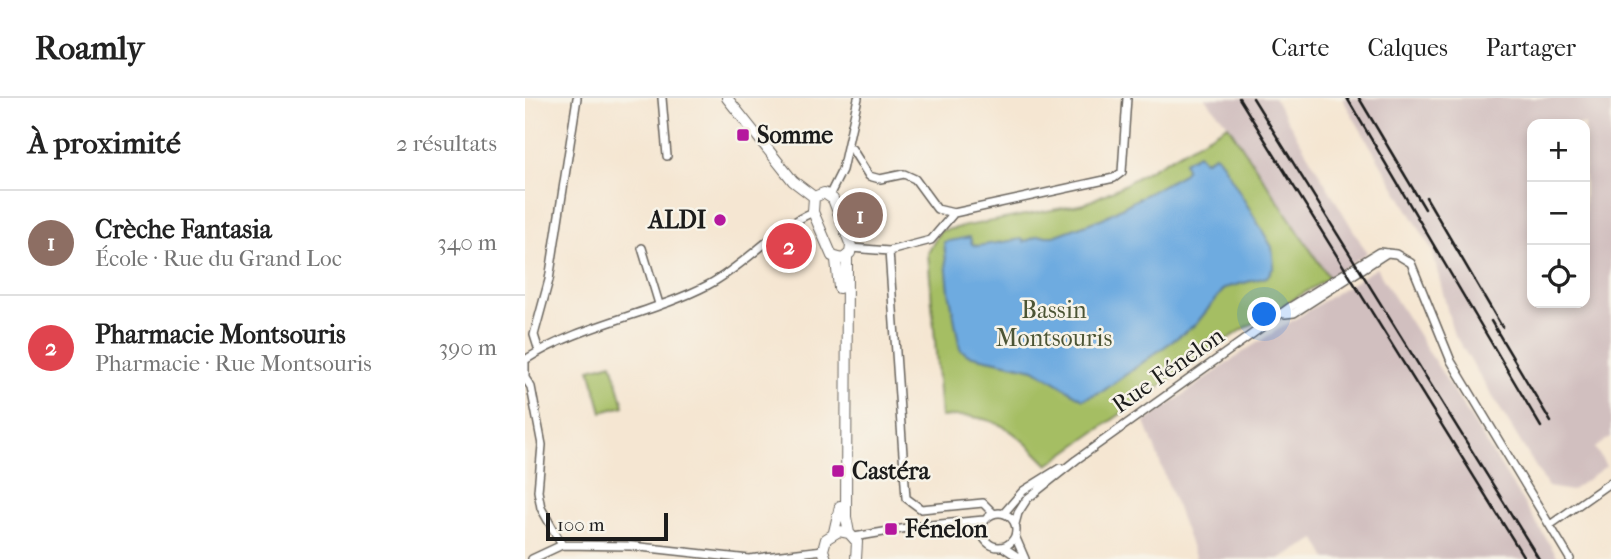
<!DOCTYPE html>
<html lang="fr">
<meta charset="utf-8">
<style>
body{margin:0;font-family:"IM FELL French Canon",serif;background:#f2f2f2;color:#222}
.controls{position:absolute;right:21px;top:21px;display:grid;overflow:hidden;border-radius:14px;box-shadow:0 4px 10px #0003}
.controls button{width:63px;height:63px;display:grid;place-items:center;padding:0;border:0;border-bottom:2px solid #e0e0e0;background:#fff;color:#222;font:35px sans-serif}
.scale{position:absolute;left:21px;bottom:18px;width:122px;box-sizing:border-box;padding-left:7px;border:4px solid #1c1c1c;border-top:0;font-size:19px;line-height:24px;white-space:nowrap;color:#1c1c1c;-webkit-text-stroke:5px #f7f3e8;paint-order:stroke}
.you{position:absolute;left:740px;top:217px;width:24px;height:24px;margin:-18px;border:5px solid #fff;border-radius:50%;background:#1a73e8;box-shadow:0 0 0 10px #1a73e833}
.badge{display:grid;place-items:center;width:46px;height:46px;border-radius:50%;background:#b5179e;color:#fff;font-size:23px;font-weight:700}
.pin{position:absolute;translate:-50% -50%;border:4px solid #fff;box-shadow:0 2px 7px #0006}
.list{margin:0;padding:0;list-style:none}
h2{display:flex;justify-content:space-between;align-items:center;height:91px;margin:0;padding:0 28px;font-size:30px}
h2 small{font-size:23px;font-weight:400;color:#767676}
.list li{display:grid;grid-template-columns:46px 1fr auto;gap:21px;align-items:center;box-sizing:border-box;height:105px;padding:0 28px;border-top:2px solid #e0e0e0}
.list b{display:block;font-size:26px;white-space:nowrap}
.list p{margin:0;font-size:23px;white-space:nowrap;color:#767676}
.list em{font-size:23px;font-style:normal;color:#767676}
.icon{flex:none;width:38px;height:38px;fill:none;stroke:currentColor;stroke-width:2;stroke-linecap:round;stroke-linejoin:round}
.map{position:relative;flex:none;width:1086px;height:461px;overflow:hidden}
header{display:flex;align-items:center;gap:42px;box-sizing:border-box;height:98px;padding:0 35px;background:#fff;border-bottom:2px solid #e0e0e0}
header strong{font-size:33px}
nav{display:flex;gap:38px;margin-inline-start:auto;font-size:24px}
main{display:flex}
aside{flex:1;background:#fff}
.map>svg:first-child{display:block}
.industrial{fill:#d1bfbf;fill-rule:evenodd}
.green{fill:#a5be64;stroke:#606d40;stroke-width:2}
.water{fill:#6eabe0;stroke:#45647e;stroke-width:2}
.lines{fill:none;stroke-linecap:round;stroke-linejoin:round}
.street-casing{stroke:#68635c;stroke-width:10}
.secondary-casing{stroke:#68635c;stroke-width:12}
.street{stroke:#fff;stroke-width:7}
.secondary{stroke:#fff;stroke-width:10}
.rail{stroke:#1c1c1c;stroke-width:2.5}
.poi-dot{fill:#b5179e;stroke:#f7f3e8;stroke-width:2.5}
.labels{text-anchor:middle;stroke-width:5;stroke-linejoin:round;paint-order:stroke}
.poi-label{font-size:24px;font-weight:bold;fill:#1c1c1c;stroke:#f7f3e8;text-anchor:start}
.park-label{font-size:24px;fill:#4c5535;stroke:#f7f3e8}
.street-label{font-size:24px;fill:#1c1c1c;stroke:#f7f3e8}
</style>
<header>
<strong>Roamly</strong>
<nav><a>Carte</a><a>Calques</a><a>Partager</a></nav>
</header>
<main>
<aside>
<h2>À proximité<small>2 résultats</small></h2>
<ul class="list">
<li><span class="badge" style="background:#8d6e63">1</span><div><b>Crèche Fantasia</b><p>École · Rue du Grand Loc</p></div><em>340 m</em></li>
<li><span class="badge" style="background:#e0444e">2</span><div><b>Pharmacie Montsouris</b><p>Pharmacie · Rue Montsouris</p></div><em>390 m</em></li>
</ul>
</aside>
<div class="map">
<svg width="1086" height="461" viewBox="0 0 1086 461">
<rect width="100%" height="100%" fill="#f7f3e8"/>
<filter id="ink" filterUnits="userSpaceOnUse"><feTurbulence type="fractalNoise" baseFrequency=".0143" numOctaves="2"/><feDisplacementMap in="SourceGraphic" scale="14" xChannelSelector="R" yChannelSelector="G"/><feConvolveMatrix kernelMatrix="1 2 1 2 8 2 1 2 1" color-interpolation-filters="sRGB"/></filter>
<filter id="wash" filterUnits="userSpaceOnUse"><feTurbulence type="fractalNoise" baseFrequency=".00686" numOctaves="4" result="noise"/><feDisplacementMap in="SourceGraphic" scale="28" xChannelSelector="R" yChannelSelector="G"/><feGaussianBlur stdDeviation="1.57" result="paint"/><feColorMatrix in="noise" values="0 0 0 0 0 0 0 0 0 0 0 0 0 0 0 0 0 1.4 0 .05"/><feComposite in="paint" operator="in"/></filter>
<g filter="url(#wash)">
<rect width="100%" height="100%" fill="#f5e6d2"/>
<!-- industrial -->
<path class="industrial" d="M680,0H749L842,155L804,180L703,27Z
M817,0H1086V338L1070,350L1081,368L1046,393L1023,389L928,234L907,152ZM1007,26H1060V205H1007Z
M851,170L1034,461H802L791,441L754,461H671L620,324L724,250Z"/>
<!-- green -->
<path class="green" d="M703,27L804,180L707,238L523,367C489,332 469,313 416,319L403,155L415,133L559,106L593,90Z
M87,265L99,308L77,314L65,271Z"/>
<!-- water -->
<path class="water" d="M673,56L679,63L690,57L695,61L747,149L749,169L742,179L700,190L671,226L578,293L558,301L509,271L443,257L435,251L424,193L419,144L445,139L447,146L452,148L497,141L499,144L513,138H529L578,120L658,76L661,71L659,64Z"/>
</g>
<g filter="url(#ink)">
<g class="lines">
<!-- street casing -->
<g class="street-casing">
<path id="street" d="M137,0L142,58
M322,50L327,51L344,78L355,81L379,76L390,81L412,111L429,115L589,80L597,74L602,0
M304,98L317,72L333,0
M117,150L134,206
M326,150L364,153L406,142L429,115
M364,153L381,400L396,411L458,405L468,415
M760,216L769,215L862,155
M14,253L9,237L24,182L52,0
M0,262C56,226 125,217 183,187C221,167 249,131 288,114
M0,265V278
M0,280L6,289L17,347L13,393L16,410L37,447
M457 432a17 17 0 1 1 34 0a17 17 0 1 1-34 0Z
M479,415L498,393L535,370
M490,426L493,415L502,401L551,362L765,209L854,154L871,156L886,165L926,263L1045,461
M1025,427L1086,384
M490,438L500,461
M329,439L394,428L459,422
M478,449L496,461
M7,461L37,447L106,448L224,461L298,452"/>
</g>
<!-- secondary casing -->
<g class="secondary-casing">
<path id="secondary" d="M202,0L268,83L289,99
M299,95L308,101L326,148L325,155L318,161L307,158L288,114L289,99Z
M322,160L321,419L324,435
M311,162L314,190
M309,434L315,408
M301,461L298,452L301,441L314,433L324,435L332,444L331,461"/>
</g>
<!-- street -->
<use href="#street" class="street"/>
<!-- secondary -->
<use href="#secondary" class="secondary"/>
<!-- rail -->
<path class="rail" d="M714,0L1000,461
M728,0L1014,461
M822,0L1016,329
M834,0L900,111
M901,99L977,229
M966,223L1026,324"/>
</g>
</g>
<!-- markers -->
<g class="poi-dot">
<rect x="211" y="30" width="14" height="14" rx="3.5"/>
<circle cx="195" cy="122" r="7"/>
<rect x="306" y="366" width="14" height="14" rx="3.5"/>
<rect x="359" y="424" width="14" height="14" rx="3.5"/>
</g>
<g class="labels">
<!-- poi labels -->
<g class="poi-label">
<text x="232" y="45">Somme</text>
<text x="181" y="130" text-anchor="end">ALDI</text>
<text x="327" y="381">Castéra</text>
<text x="380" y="439">Fénelon</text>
</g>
<!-- park labels -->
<g class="park-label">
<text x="529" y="220">Bassin<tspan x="529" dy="28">Montsouris</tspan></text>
</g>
<!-- street labels -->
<g class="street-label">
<text transform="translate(643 272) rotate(-35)" y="8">Rue Fénelon</text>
</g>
</g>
</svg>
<div class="controls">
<button>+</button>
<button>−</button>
<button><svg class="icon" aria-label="locate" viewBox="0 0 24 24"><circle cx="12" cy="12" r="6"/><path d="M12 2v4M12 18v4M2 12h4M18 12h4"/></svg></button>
</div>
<div class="scale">100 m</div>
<div class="you"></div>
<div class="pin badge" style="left:335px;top:117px;background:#8d6e63">1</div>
<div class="pin badge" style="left:264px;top:148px;background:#e0444e">2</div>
</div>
</main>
